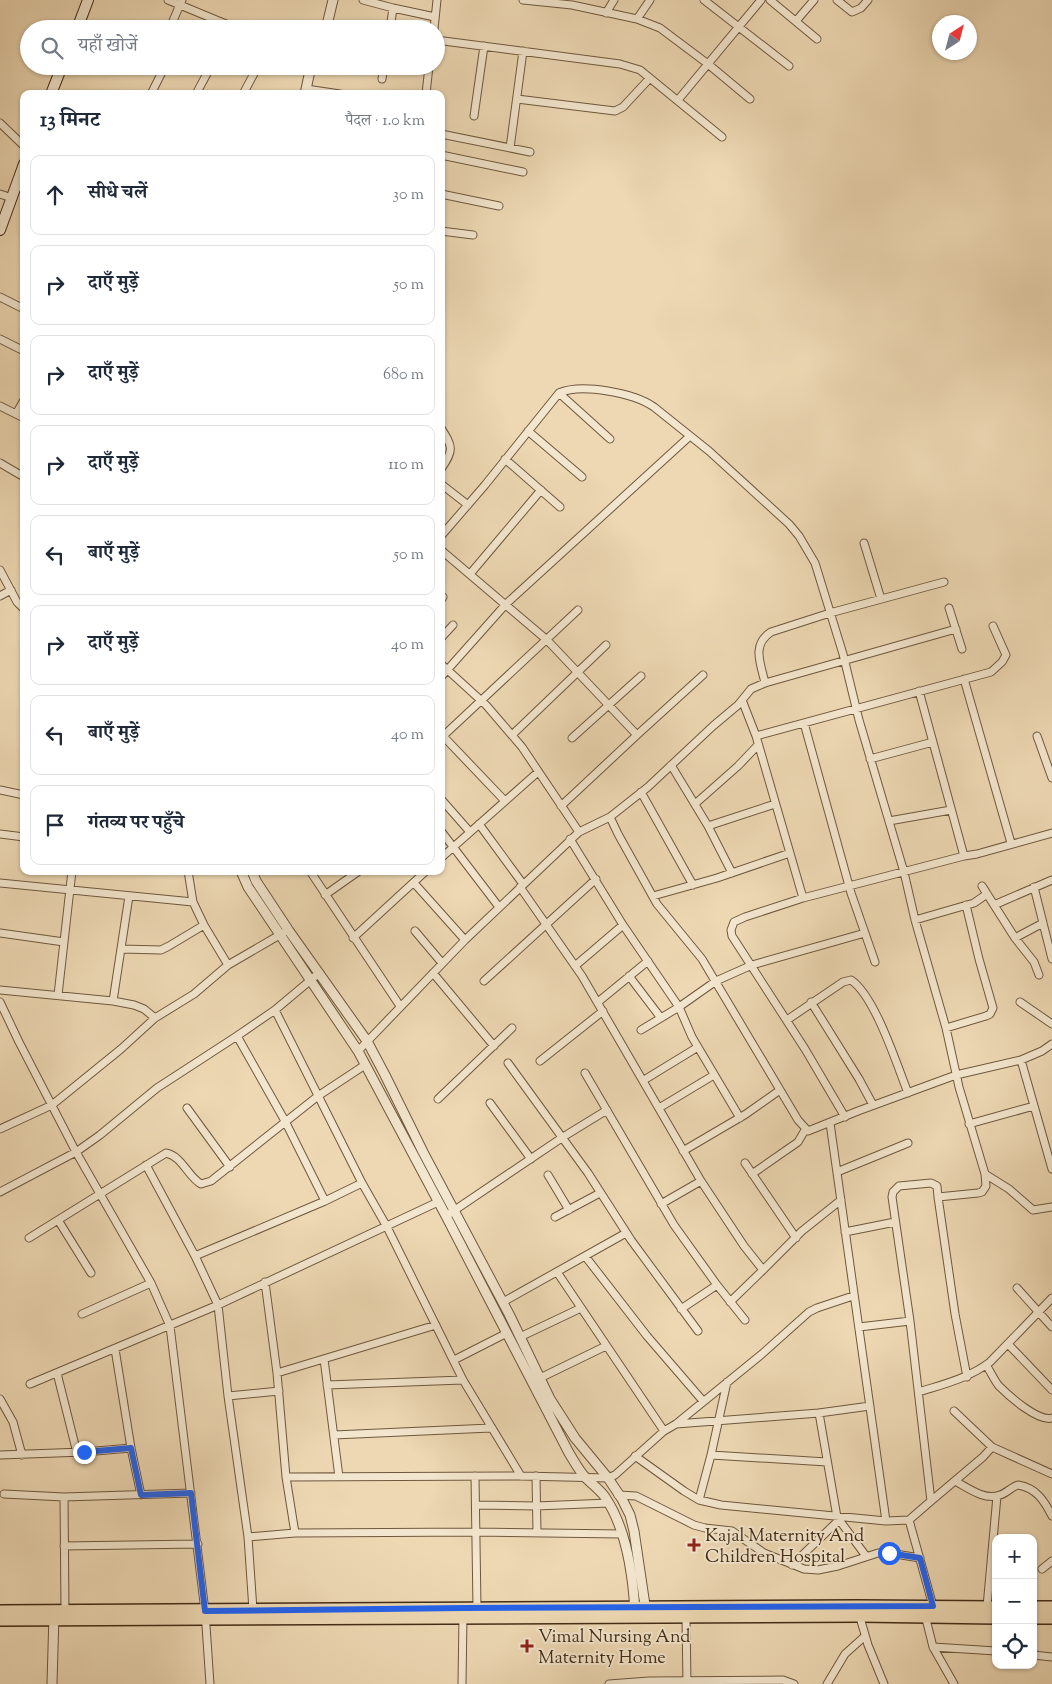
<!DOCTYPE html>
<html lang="hi">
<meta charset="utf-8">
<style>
body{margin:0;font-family:"Sorts Mill Goudy","Noto Serif Devanagari",serif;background:#f6f6f7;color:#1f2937}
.controls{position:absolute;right:15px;bottom:15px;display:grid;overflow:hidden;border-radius:10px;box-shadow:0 1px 4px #0004}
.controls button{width:45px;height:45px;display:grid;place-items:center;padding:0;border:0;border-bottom:1px solid #e0e1e3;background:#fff;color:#1f2937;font:25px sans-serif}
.compass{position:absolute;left:932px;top:15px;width:45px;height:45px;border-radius:50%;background:#fff;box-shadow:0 1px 4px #0004;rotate:36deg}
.stop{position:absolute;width:15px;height:15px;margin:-11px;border:4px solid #2563eb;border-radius:50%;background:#fff}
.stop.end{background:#2563eb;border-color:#fff;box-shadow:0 1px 5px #0008}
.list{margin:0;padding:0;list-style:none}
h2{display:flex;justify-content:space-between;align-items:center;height:65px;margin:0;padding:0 20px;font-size:21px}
h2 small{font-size:16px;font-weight:400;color:#747a83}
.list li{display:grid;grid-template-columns:32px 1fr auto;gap:15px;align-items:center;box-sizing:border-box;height:80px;margin:0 10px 10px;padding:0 10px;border:1px solid #e0e1e3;border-radius:10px}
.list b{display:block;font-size:19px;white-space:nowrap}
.list em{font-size:16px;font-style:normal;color:#747a83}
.icon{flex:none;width:28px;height:28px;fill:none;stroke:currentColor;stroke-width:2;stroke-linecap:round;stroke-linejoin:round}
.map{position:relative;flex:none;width:1052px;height:1684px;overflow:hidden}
.search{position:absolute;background:#fff;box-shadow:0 1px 4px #0004;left:20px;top:20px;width:425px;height:55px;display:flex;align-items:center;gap:12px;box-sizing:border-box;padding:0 18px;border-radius:28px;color:#747a83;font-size:19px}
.panel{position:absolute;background:#fff;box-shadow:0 1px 4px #0004;left:20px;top:90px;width:425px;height:785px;border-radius:10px}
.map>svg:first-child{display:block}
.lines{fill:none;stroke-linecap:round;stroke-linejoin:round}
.minor-casing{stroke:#6e583d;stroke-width:9}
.tertiary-casing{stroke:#6e583d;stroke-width:11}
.secondary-casing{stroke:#442d16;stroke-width:12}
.primary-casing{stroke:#442d16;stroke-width:14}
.minor{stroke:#f3e6ce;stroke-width:7}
.tertiary{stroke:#f3e6ce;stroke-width:9}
.secondary{stroke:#f3e6ce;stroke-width:10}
.primary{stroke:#edd8b3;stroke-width:11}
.route{stroke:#2563eb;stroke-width:6}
.poi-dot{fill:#8f2418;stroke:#f3e6ce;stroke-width:2}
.labels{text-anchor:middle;stroke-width:4;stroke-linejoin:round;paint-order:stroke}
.poi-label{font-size:18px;fill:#442d16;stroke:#f3e6ce;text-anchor:start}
</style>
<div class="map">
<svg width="1052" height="1684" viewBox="0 0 1052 1684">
<rect width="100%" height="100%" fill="#edd8b3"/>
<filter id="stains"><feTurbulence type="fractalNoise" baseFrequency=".004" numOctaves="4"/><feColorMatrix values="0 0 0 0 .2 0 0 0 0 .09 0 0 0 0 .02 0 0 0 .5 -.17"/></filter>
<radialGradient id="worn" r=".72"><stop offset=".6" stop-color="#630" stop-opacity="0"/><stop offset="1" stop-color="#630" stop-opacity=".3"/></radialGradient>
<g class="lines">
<!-- minor casing -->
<g class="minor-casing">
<path id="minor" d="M168,0L238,29
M363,0L393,8L435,17
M523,0L572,5L637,19L660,28L708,64L750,99
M704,0L789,66
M770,0L817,39
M837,0L852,12L861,8L868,0
M606,13L614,0
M637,19L650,0
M796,21L814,0
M327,25L350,29
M175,29L172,23L182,0
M390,29L393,8
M434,29L437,0
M436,40L620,64L640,70L722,137
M382,79L384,66
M306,89L340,94
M151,94L165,66
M196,94L211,66
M243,94L258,66
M426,94L429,66
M517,99L615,111L623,107L650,78
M678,100L761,0
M474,116L484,46
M0,123L24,146
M441,134L530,152
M510,148L523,51
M441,155L523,172
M0,194L12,198
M441,194L499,206
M441,231L473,235
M0,297L24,309
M0,339L22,350
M559,393L610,439
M0,406L24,418
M16,414L24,400
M441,428C453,447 454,450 441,469
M528,431L582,477
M505,459L560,507
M0,463L24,477
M441,484L468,505
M441,536L485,485L559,393C582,383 634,393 654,407L709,451L789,524L799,536L815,563L843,654L859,720L904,872L915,920L946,1028L959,1087L985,1174L986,1186L982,1192L978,1193L938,1197L937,1186L931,1183L899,1186L893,1192L892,1197L910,1321L931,1501L909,1520
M864,543L881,599
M441,550L547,640L637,735L561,806
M0,570L17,602L24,609
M470,574L541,490
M0,596L11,590
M441,600L443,597
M949,608L962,649
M441,638L453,625
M441,677L506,604L690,436
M964,679L1011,843
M765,683C761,664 751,645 771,632L830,613L944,582
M919,691L964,856
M742,700L756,736L803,898
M804,723L851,893L875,962
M512,735L606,645
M637,735L703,675
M443,736L505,801
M756,736L991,672L1002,662L1006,655L993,626
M1037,736L1052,778
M441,738L578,610
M572,738L641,676
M870,759L933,742
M671,765L708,826L732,873
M0,790L24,795
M641,792L693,885
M441,799L470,832
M695,804L738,766L758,745
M610,817L648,787L713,726L738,705L751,689L765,683L956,629
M889,821L951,810
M479,824L523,884
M708,826L775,804
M441,831L499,907
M579,832L610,817L618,834L657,904L702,959L798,1120L808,1131L858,1111L956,1075L1021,1060L1042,1051L1052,1044
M0,834L24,837
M570,839L623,925L679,1007L692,1037L740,1118
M441,858L538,772
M188,871L193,902L204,925L228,965
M310,871L400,1006
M0,883L193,902
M414,883L465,940
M982,886L1015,938L1034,962L1039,975
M520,887L582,976L701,1181L744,1246L763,1270L802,1231L841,1200
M1034,887L1052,959
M325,895L359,871
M653,896L717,878L790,853
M994,905L1052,880
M915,920L974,903L987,894
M415,931L442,963
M0,933L64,942
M353,938L426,871
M1015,938L1043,923
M122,949L161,950L169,946L204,925
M575,966L623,925
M433,973L494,1046
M629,976L661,1018
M484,981L596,879
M0,990L113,1001L134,1005L144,1009L155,1018
M58,995L72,871
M113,1001L129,896
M0,1002L19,1042L76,1152L151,1283L170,1326L205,1611L210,1684
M598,1002L648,961
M811,1002L859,1079L873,1105
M1020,1002L1052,1024
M275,1010L362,1183L387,1227L463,1380L521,1476
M787,1020L843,982L851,980C875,996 897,1065 908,1093
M946,1028L986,1016L990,1014L993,1008L979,959L966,905
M641,1030L679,1007L716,981L752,965L865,933
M237,1036L285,1121L325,1201
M358,1051L465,940L579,832L522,747L486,705L441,664
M1021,1060L1052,1169
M540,1061L603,1011
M508,1063L588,1173L631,1240L698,1331
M585,1073L674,1225L717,1285L745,1320
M644,1080L698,1047
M438,1099L512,1028
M490,1103L531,1159
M187,1108L230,1167
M659,1108L714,1075
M845,1117L805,1049L732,936L731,930L734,922L745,917L803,898L964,856L977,854L1052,833
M830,1123L886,1521L909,1520L933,1606
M969,1124L1034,1106
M0,1129L52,1105L121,1049L155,1018L194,994L228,965L283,933
M683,1151L746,1114L780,1090
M745,1163L796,1238
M146,1165L195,1256L218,1305L228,1396L248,1537L253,1610
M837,1172L908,1143
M752,1174L798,1142L805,1130
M985,1174L1009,1189L1033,1210L1052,1207
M548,1175L569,1210
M0,1192L76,1152L100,1135L157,1088L237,1036L275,1010L319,973
M938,1197L955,1314L967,1377
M661,1204L701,1181
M446,1216L563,1137L607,1110
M555,1217L600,1193
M58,1220L91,1273
M845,1232L895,1222
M29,1238L166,1153C182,1156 188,1177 201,1184L211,1181L318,1096L365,1065
M195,1256L325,1201L362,1183
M585,1256L647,1336L703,1401
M557,1272L664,1431
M265,1282L277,1373L286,1477L295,1533
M1017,1288L1052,1327
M503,1302L626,1233
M730,1302L763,1270
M681,1309L717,1285
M82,1314L151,1283
M859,1327L910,1321
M520,1337L581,1308
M1008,1344L1052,1390
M115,1349L131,1448L141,1495
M324,1359L339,1477
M454,1360L507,1333
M986,1365C991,1372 994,1380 999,1386C1009,1396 1038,1422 1052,1418
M57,1373L77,1453
M277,1373L436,1325
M540,1378L606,1346
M30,1384L218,1305L438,1202
M327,1385L463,1380
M919,1392C944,1384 969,1378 990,1362L1052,1298
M228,1396L279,1391
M0,1399L13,1422L22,1455
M954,1411L992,1447L1052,1474
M819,1413L837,1517L866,1556
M676,1424L819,1413L870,1406
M334,1435L491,1428
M0,1455L84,1452L131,1448
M711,1455L827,1462
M635,1456L684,1491L699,1500L721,1505L886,1521
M475,1476L477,1608
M536,1476L537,1533
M286,1477L521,1476L608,1478L615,1475L664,1431L676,1424L762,1354L809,1312L817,1308L853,1296
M955,1481C968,1488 985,1501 1000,1495C1007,1493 1011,1487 1018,1485C1036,1488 1044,1500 1052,1516
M4,1494L64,1497L191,1493
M618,1495L636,1496L694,1525L705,1528L732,1531L764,1553L804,1569L818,1570L838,1566L878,1553H889L920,1558
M64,1497L65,1611
M699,1500L711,1455L727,1382
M931,1501L983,1457L992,1447
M476,1505L536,1506L609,1503
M248,1537L295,1533L477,1532L622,1534
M64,1546L198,1544
M792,1565L839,1520
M1042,1569L1052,1561
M987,1607L997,1496
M859,1614L868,1645L884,1684
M925,1615L933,1647L954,1684
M686,1617L687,1684
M933,1647L996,1651
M1033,1655L1052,1657
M462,1684L463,1616
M609,1684L649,1681L783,1680L794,1684
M827,1684L845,1654L865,1636"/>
</g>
<!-- tertiary casing -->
<g class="tertiary-casing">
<path id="tertiary" d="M326,29L333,0
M305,94L311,66
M241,871L248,887L358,1051L446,1216L569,1453C574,1461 579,1471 586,1478C593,1485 600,1490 605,1497C626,1528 633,1575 635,1612
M252,871L256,881L289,931L367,1041L385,1075L423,1152L509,1314L550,1399L575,1438L608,1478L622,1499L630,1515L634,1531L646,1612
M52,1684L54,1614"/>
</g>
<!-- secondary casing -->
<g class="secondary-casing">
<path id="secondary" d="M77,29L88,0
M51,94L62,66
M0,230L24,164"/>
</g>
<!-- primary casing -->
<g class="primary-casing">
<path id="primary" d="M1033,1607H1052
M0,1611L857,1606L996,1607
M1033,1618H1052
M0,1620L860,1616L996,1618"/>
</g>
<!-- minor -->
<use href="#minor" class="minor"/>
<!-- tertiary -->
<use href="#tertiary" class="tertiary"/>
<!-- secondary -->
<use href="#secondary" class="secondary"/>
<!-- primary -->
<use href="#primary" class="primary"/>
</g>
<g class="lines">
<!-- route -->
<path class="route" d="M84,1452L131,1448L141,1495L191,1493L205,1611L463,1608L933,1606L920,1558L889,1553"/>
</g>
<!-- markers -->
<g class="poi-dot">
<path d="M691.5 1537.5h5v5h5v5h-5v5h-5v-5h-5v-5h5z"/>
<path d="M524.5 1638.5h5v5h5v5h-5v5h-5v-5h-5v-5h5z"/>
</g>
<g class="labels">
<!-- poi labels -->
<g class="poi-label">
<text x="705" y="1541">Kajal Maternity And<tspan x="705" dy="21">Children Hospital</tspan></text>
<text x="538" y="1642">Vimal Nursing And<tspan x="538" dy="21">Maternity Home</tspan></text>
</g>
</g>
<rect width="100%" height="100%" filter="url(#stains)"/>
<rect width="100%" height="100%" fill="url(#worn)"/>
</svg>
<div class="controls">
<button>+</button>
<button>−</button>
<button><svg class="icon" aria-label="locate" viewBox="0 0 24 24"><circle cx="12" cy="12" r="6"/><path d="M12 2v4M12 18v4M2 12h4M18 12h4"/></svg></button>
</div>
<svg class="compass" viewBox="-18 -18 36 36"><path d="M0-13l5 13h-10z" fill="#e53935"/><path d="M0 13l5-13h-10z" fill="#747a83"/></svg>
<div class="stop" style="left:889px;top:1553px"></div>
<div class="stop end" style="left:84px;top:1452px"></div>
<div class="search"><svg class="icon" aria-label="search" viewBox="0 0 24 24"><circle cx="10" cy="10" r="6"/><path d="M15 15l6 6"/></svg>यहाँ खोजें</div>
<section class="panel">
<h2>13 मिनट<small>पैदल · 1.0 km</small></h2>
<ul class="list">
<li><svg class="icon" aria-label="ahead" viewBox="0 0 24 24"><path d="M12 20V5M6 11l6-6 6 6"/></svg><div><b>सीधे चलें</b></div><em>30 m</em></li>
<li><svg class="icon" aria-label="right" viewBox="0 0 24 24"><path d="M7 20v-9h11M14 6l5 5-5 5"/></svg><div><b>दाएँ मुड़ें</b></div><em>50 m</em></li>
<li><svg class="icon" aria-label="right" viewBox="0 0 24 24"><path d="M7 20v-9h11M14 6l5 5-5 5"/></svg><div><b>दाएँ मुड़ें</b></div><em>680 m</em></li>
<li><svg class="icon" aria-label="right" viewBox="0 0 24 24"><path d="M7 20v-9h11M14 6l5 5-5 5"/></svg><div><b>दाएँ मुड़ें</b></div><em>110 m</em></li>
<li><svg class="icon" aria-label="left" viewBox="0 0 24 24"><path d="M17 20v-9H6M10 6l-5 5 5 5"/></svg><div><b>बाएँ मुड़ें</b></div><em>50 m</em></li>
<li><svg class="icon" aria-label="right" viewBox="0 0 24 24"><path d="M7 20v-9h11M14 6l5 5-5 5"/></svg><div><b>दाएँ मुड़ें</b></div><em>40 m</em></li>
<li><svg class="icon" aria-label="left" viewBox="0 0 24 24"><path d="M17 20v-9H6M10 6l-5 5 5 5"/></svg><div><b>बाएँ मुड़ें</b></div><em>40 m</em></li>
<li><svg class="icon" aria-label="arrive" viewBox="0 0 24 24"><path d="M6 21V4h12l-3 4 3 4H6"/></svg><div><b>गंतव्य पर पहुँचे</b></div></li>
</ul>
</section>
</div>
